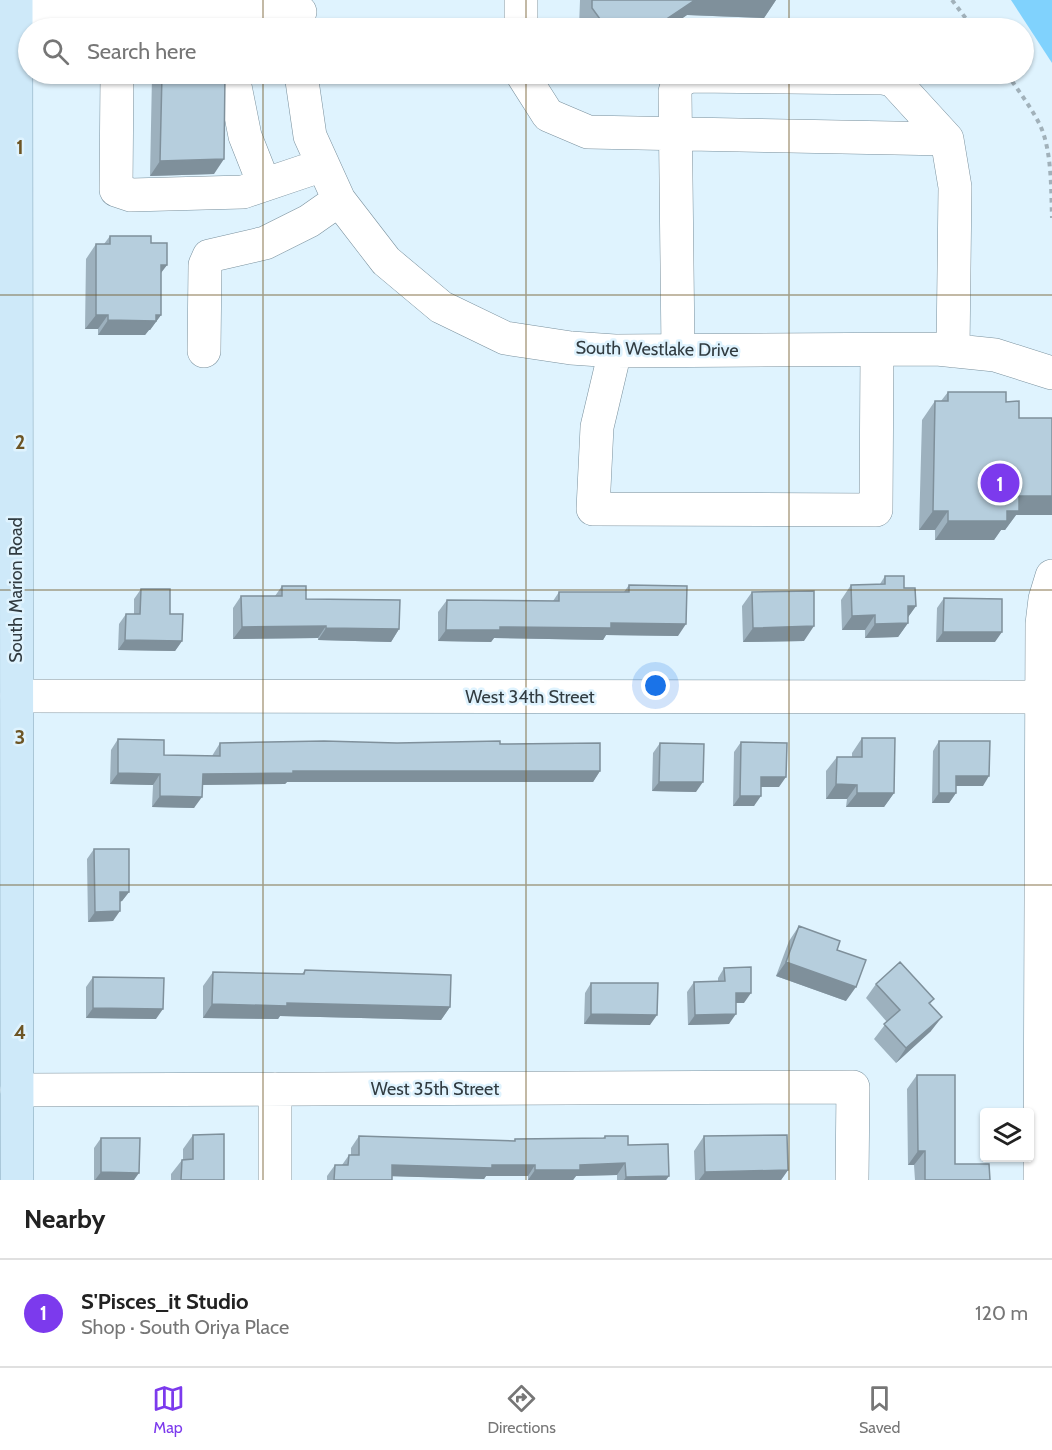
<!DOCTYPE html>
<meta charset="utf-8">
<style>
body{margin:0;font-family:Cabin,sans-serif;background:#f6f6f6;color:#222}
.controls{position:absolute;right:18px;bottom:18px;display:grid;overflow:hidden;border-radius:6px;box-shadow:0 2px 4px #0004}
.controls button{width:54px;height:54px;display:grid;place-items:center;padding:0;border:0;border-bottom:2px solid #e0e0e0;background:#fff;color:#222;font:30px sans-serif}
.you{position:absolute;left:656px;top:686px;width:21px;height:21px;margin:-15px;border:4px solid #fff;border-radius:50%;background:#1a73e8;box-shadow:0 0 0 9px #1a73e833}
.badge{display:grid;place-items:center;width:39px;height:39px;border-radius:50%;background:#7c3aed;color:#fff;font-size:20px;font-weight:700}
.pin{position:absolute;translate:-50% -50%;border:3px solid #fff;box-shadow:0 2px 6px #0006}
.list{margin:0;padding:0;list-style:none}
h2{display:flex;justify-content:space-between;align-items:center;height:78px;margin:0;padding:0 24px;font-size:26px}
h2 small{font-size:20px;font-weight:400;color:#767676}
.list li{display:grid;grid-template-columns:39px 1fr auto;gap:18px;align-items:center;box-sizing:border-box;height:108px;padding:0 24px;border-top:2px solid #e0e0e0}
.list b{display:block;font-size:22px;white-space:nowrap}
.list p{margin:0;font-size:20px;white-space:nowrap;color:#767676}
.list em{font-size:20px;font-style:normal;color:#767676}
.icon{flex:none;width:33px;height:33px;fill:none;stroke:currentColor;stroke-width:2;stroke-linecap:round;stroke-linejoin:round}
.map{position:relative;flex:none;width:1052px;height:1180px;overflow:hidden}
.search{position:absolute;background:#fff;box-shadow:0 2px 4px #0004;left:18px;right:18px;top:18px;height:66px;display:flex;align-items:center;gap:15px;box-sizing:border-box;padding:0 21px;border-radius:33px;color:#767676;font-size:22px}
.sheet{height:186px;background:#fff}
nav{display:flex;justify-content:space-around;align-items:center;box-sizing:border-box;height:84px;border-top:2px solid #e0e0e0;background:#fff;font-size:16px;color:#767676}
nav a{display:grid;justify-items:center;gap:3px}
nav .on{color:#7c3aed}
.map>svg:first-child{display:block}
.water{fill:#80d2fd}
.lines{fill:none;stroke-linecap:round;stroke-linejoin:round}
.minor-casing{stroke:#79909d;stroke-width:34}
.major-casing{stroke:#82a3b6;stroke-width:34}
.path{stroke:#a1b1ba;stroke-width:4;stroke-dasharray:4.5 4.5;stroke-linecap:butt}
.minor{stroke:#fff;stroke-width:33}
.major{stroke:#cee9f9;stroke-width:33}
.wall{fill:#9db1be}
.shaded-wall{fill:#7f909b}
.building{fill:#b6cedd;stroke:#7f909b;stroke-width:1.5}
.grid{fill:none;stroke:#6d5525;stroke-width:1.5;stroke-opacity:0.55}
.labels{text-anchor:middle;stroke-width:5;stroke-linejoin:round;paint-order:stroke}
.street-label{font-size:18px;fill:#313b40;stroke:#dff3fe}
.grid-label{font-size:20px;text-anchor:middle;font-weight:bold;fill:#6d5525;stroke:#dff3fe;stroke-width:5;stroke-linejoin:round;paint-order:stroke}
</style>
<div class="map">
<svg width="1052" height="1180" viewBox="0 0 1052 1180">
<rect width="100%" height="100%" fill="#dff3fe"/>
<!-- water -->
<path class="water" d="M1011,0H1052V63Z"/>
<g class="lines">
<!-- minor casing -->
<g class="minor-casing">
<path id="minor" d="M521,0V28
M0,12H300
M117,74L116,190L131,195L243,192L323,165
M229,74L235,86L245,136L264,184
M301,74L310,136L339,200L386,261L441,307L505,338L571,348L615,351L937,349L995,355L1052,373
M522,74L548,115L588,132L947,139L955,187L953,351
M678,350L675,92L678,82L690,76L883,78L893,80L947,139
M204,351L205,265L209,256L265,243L309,221L339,200
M615,351L597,427L593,509L876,510L877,350
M17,696L1042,697
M17,1090L853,1087L852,1180
M275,1180V1089
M1040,1180L1042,624L1045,599L1052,576"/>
</g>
<!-- major casing -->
<g class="major-casing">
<path id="major" d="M16,0L17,1180"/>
</g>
<!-- path -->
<path class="path" d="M952,0L973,28
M1007,74C1018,90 1031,107 1040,125C1052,151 1051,189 1052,218"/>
<!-- minor -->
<use href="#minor" class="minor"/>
<!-- major -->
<use href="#major" class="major"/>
</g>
<!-- wall -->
<path class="wall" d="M580,0H776L764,18L687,15L668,28H580L579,27Z
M153,74H225L214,174L150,176L152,76Z
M110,236L151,243L167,265L161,273V315L150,330H149L145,335H98V329H85L86,259L96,244H104Z
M948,392L1006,402L1019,418L1052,515H1016L1005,530H1001L994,540H935V530H919L922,420L935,401H941Z
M885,576L904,588L916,606L908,617V623L898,637L865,638V630H842L841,600L851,585L880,584Z
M629,585L678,636L606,635L603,640L494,638L491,642L438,641V612L447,600L553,601L559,592H624Z
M282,586L306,599L399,629L391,642L318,640V638L233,639V608L241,596H275Z
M141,589L170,614L182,641L175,651L118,650L119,624L126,614H134V599Z
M752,592L804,641L743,642L742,606Z
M944,598L995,642H936L937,608Z
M862,738L894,793L884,807H846L847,799H826V771L837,757H852V753Z
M118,739L164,755L212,756L220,743L500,744L600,771L593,782H287L285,784L202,785L194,808L152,807L153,785L110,784L111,750Z
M939,741L983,786H956V793L949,803H932L933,751Z
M741,742L779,787H761L754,806H733L734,752Z
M660,743L696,792L652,791L653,753Z
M94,849L129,892L122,901L120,902L113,921L88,922L87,859Z
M799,926L837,950L846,1001L776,976L789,941Z
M724,968L744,1003H736L729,1024L688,1025L687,992L694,982H718V978Z
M305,970L450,1007L441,1020L280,1016L278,1019L203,1018V986L213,972L302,974Z
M93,977L156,1019L86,1018V987Z
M591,983L650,1025L584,1024L585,993Z
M876,984L934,999L930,1004L931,1031L896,1063L874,1039L887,1022L866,998Z
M917,1075L955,1164L990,1180H915L914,1165H908L907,1089Z
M193,1135L224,1180H171V1174L182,1160H183V1149Z
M359,1136L514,1141L515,1139L603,1138L605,1136L628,1145L669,1176L666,1180H617V1175L576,1176L573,1180H528V1176H486L484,1179L392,1176V1180H327V1176L335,1165H342L349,1155H351V1148Z
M704,1136L788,1170L781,1180H695L694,1151Z
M101,1138L134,1180H94V1148Z"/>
<!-- shaded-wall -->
<path class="shaded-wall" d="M695,0H776L764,18L687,15L668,28H653Z
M224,159L214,174L150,176L160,161Z
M161,265H167L156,279Z
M96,315H108L98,329H85Z
M156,315H161L150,330H149L145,335H98L108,320Z
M1019,496H1052V515H1016L1005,530H1001L994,540H935L948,521Z
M933,511H948L935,530H919Z
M908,606H916L906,620Z
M875,615L865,630H842L852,616Z
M611,623L686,624L678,636L606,635L603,640L494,638L491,642L438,641L446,630L500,627Z
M908,623L898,637L865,638L875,624Z
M326,626L318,638L233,639L242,627Z
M814,626L804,641L743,642L753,628Z
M326,628L399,629L391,642L318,640Z
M943,632H1002L995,642H936Z
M125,640L182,641L175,651L118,650Z
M293,771H600L593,782H287L285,784L195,785L203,774Z
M118,773L160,774L153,785L110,784Z
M956,776H989L983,786H949Z
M761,777H786L779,787H754Z
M659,782H703L696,792L652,791Z
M836,784L857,785L847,799H826Z
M857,793H894L884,807H846Z
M939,793H956L949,803H932Z
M160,796L202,797L194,808L152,807Z
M740,796H761L754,806H733Z
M120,892H129L122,901L113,902Z
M120,911L113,921L88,922L95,912Z
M786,962L856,987L846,1001L776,976Z
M736,993H751L744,1003H729Z
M287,1003L450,1007L441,1020L280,1016L278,1019L203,1018L212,1004Z
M93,1008L163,1009L156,1019L86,1018Z
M591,1014L657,1015L650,1025L584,1024Z
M736,1014L729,1024L688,1025L695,1015Z
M942,1017L931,1031L896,1063L906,1048Z
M918,1151H925L914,1165H908Z
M625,1163L617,1175L576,1176L573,1180H528L535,1170L580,1165Z
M392,1165H535L528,1176H486L484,1179L385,1176Z
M788,1170L781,1180H699L705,1172Z
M101,1172L139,1173L134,1180H95Z
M669,1176L666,1180H624L626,1177Z"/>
<!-- building -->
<path class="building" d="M592,0H695L653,28H600V19L592,8Z
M162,74H225L224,159L160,161Z
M110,236H151V243H167V265H161V315H156V321L108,320V315H96V244H110Z
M948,392H1006V402L1019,401V418H1052V496H1019V511H1007V521H948V511H933L935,401H948Z
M885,576H904V588H915L916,606H908V623L875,624V615L852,616L851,585L885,584Z
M629,585L687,586L686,624L611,623V628L500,627V630H446L447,600L559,601V592H629Z
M282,586H306V599L400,600L399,629L326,628V626L242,627L241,596H282Z
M141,589H170V614H183L182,641L125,640L126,614H140Z
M814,591V626L753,628L752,592Z
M944,598L1002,599V632H943Z
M862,738H895L894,793H857V785L836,784L837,757H862Z
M118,739L164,740V755L220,756V743L324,741L397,743L500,741V744L600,743V771H293V773L203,774L202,797L160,796V774L118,773Z
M939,741H990L989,776H956V793H939Z
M741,742L787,743L786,777H761V796H740Z
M660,743L704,744L703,782H659Z
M94,849H129V892H120V911L95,912Z
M799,926L840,941L837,950L866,960L856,987L786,962Z
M900,962L934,999L929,1003L942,1017L906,1048L884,1024L900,1010L876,984Z
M751,967V993H736V1014L695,1015L694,982L725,981L724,968Z
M305,970L451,975L450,1007L287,1003V1006L212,1004L213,972L304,974Z
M93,977L164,978L163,1009L93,1008Z
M591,983H658L657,1015L591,1014Z
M917,1075H955V1164H989L990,1180H925V1151H918Z
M224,1134V1180H181L182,1160L193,1159V1135Z
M787,1135L788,1170L705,1172L704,1136Z
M359,1136L515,1141V1139L605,1138V1136H628V1145L668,1144L669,1176L626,1177L625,1163L580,1165V1170H535V1165H492V1168L392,1165V1180H334L335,1165H348L349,1155H359Z
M101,1138H140L139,1173L101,1172Z"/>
<!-- grid -->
<path class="grid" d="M263,0V28M526,0V28M789,0V28M263,74V1180M526,74V1180M789,74V1180M0,295H1052M0,590H1052M0,885H1052"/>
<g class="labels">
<!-- street labels -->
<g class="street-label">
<text transform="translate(657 349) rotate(1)" y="6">South Westlake Drive</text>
<text transform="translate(16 590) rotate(-90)" y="6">South Marion Road</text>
<text x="530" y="703">West 34th Street</text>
<text x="435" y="1095">West 35th Street</text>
</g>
</g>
<g class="grid-label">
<text x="20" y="154">1</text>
<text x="20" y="449">2</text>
<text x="20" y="744">3</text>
<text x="20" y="1039">4</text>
</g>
</svg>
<div class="controls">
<button><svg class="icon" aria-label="layers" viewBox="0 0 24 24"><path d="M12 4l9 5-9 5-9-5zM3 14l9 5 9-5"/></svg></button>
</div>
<div class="you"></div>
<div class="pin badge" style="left:1000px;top:483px">1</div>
<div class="search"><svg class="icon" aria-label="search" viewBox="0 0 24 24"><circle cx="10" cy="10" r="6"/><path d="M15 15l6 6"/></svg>Search here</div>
</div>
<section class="sheet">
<h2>Nearby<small></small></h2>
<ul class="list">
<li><span class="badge">1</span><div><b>S'Pisces_it Studio</b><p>Shop · South Oriya Place</p></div><em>120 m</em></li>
</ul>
</section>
<nav>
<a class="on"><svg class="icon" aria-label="map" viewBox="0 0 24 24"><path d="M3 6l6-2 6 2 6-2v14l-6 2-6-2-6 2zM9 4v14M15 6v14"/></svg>Map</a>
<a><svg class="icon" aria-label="directions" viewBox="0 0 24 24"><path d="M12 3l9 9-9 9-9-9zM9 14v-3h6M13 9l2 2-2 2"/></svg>Directions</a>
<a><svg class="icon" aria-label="saved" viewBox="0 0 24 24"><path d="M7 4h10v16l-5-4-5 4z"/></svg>Saved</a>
</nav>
